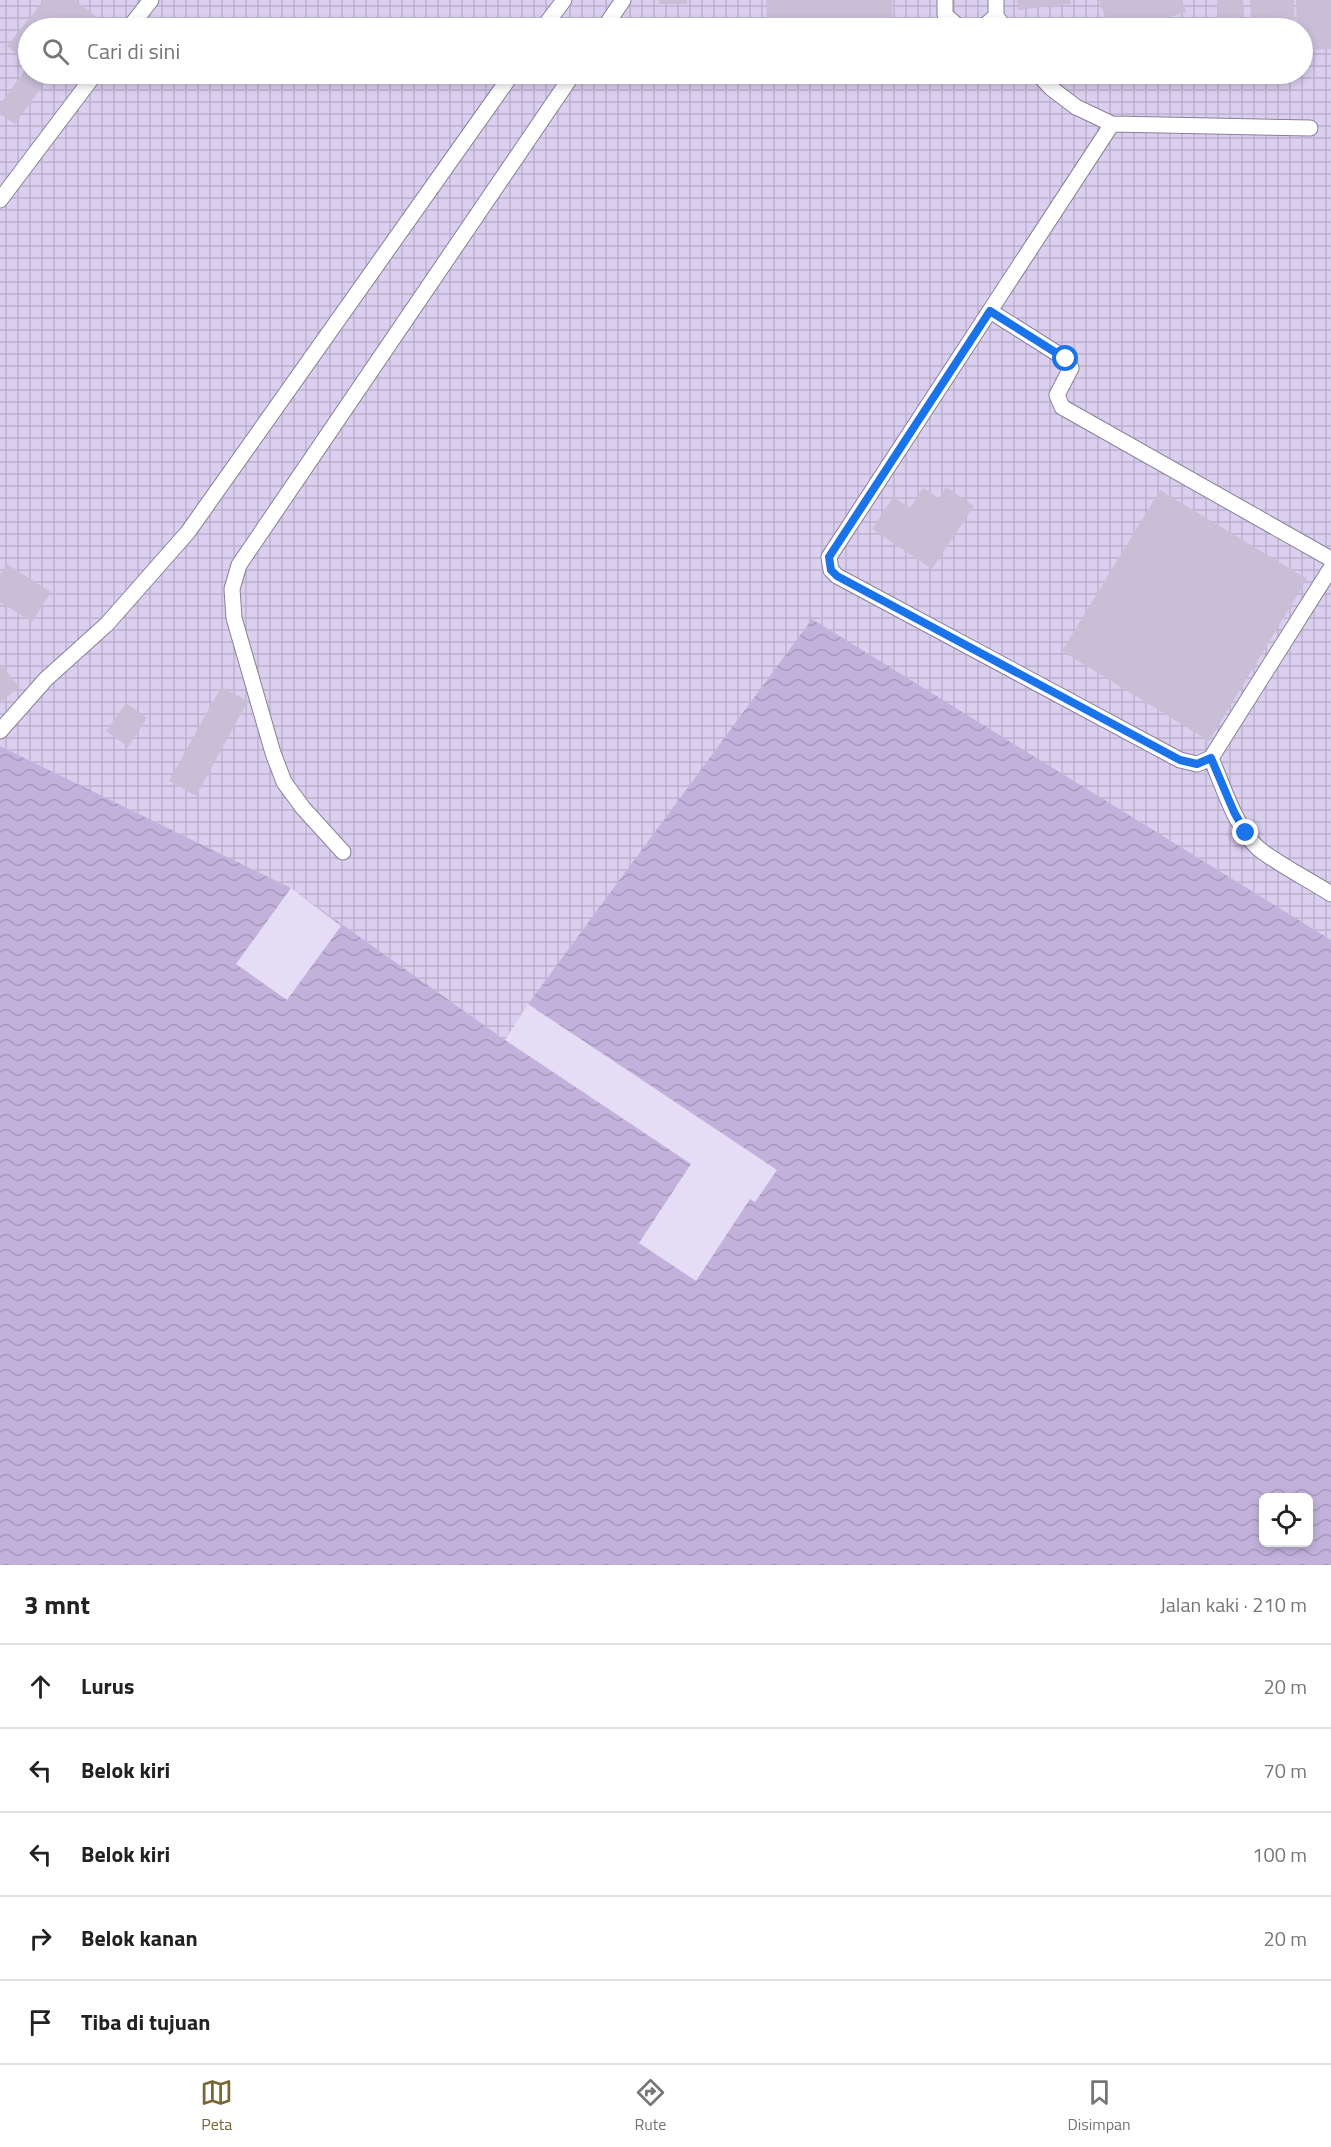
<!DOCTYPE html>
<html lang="id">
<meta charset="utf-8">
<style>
body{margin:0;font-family:"Titillium Web",sans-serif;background:#f2f2f2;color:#222}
.controls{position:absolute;right:18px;bottom:18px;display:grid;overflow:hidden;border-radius:9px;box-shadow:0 3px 9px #0003}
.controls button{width:54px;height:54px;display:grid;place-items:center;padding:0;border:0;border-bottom:2px solid #e0e0e0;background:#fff;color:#222;font:30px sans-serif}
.stop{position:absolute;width:18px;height:18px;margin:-14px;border:4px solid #1a73e8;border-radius:50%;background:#fff}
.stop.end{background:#1a73e8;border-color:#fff;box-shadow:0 2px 6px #0008}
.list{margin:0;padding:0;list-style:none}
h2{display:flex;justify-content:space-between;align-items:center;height:78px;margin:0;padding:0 24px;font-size:26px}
h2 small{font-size:20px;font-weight:400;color:#767676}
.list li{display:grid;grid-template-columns:39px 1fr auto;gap:18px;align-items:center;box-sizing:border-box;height:84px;padding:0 24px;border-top:2px solid #e0e0e0}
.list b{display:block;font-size:22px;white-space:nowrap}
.list em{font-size:20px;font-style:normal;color:#767676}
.icon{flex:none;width:33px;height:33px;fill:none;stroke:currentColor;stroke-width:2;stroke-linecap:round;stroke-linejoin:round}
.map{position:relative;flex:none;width:1331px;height:1565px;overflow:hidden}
.search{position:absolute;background:#fff;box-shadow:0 3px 9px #0003;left:18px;right:18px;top:18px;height:66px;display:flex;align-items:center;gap:15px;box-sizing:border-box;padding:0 21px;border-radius:33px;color:#767676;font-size:22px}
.sheet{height:498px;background:#fff}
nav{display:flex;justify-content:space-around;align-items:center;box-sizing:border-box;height:84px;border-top:2px solid #e0e0e0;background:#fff;font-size:16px;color:#767676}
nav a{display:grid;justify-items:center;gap:3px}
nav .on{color:#7a6635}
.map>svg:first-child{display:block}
.industrial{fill:url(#industrial-grid);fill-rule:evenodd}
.water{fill:url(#water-waves);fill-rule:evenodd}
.pier{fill:#e5dcf5}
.building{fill:#c8bfd7}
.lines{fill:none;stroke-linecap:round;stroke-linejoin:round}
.lane-casing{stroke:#888097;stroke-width:17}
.lane{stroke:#fff;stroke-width:15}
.route{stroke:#1a73e8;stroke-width:8}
</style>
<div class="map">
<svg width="1331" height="1565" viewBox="0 0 1331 1565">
<defs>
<pattern id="industrial-grid" width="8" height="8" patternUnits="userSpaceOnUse" patternTransform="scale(1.5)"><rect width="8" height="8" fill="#dbcfef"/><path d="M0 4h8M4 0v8" fill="none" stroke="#bbb1cd"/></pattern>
<pattern id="water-waves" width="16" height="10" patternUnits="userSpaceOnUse" patternTransform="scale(1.5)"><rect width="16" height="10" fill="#c2b2db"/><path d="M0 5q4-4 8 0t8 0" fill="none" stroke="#a698bc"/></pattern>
</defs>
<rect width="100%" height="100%" fill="#e5dcf5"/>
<!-- industrial -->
<path class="industrial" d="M0,0H1331V940L812,620L528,1004L505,1040L291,888L0,746ZM28,28H1302V74H28Z"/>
<!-- water -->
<path class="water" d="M812,619L1331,940V1565H0V746L291,888L505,1040L528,1004ZM1264,1498H1308V1542H1264Z"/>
<!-- pier -->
<path class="pier" d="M291,888L341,926L287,1000L236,964Z
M528,1004L777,1170L755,1202L750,1199L696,1281L639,1243L691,1164L505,1040Z"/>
<!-- building -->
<path class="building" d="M44,0H75L103,22L98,28H28V63L7,46Z
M659,0H687V4H659Z
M766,0H892V28H767Z
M1017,0H1070L1071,4L1018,10Z
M1099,0H1182L1186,12L1136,28H1109Z
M1217,0H1243L1245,28H1218Z
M1250,0H1294L1295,28H1251Z
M1296,0H1331V49L1302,50V28H1297Z
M26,69L28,74H33L45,82L15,124L0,114V104Z
M41,74H62L53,84Z
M946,487L974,506L932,569L872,529L893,497L910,508L923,488L939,498Z
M1160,490L1307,579L1209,741L1062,651Z
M7,564L51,592L32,622L0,602V575Z
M0,663L19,687L0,703Z
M221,687L248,701L196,796L169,781Z
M126,703L147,718L128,747L106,731Z"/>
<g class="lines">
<!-- lane casing -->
<g class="lane-casing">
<path id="lane" d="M945,0V15L960,28
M996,0V16L1005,28
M129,28L151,0
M543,28L564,0
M604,28L623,0
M982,28L996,16
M1038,74L1051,88L1076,107L1112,124L1310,128
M1112,124L829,557L831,570L837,576L1180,760L1197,764L1211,758L1331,568
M0,200L95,74
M990,311L1066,359L1071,368L1057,395L1062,407L1331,559
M0,731L46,679L107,624L188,532L512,74
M1211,758C1223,786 1236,829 1259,849C1281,866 1308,879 1331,894
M343,852L303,808L284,782L273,753L234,618L232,589L239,565L573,74"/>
</g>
<!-- lane -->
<use href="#lane" class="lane"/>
</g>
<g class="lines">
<!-- route -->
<path class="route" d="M1066,359L990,311L829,557L831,570L837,576L1180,760L1197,764L1211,758L1234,812L1246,833"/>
</g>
</svg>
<div class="controls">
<button><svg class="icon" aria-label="locate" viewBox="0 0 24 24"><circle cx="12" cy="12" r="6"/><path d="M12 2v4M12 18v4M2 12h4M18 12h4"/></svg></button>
</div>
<div class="stop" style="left:1066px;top:359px"></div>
<div class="stop end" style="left:1246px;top:833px"></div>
<div class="search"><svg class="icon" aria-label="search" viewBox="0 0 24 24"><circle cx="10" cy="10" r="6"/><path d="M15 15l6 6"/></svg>Cari di sini</div>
</div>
<section class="sheet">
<h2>3 mnt<small>Jalan kaki · 210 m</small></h2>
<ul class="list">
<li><svg class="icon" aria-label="ahead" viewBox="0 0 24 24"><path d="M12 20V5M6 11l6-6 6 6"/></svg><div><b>Lurus</b></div><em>20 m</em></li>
<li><svg class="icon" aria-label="left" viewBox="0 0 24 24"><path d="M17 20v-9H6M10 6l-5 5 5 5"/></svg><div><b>Belok kiri</b></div><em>70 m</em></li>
<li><svg class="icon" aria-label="left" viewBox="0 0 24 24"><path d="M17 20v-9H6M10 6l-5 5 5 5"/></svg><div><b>Belok kiri</b></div><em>100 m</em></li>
<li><svg class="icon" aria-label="right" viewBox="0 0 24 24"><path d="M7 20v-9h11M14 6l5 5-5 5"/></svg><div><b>Belok kanan</b></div><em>20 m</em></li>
<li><svg class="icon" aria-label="arrive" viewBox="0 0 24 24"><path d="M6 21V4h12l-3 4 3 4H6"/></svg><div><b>Tiba di tujuan</b></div></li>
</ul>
</section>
<nav>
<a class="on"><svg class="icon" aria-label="map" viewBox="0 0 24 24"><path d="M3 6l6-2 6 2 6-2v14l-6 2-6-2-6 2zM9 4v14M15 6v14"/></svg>Peta</a>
<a><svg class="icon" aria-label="directions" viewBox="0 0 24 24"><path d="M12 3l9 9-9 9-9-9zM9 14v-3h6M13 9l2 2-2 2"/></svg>Rute</a>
<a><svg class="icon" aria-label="saved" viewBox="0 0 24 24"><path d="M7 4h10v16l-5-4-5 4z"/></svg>Disimpan</a>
</nav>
